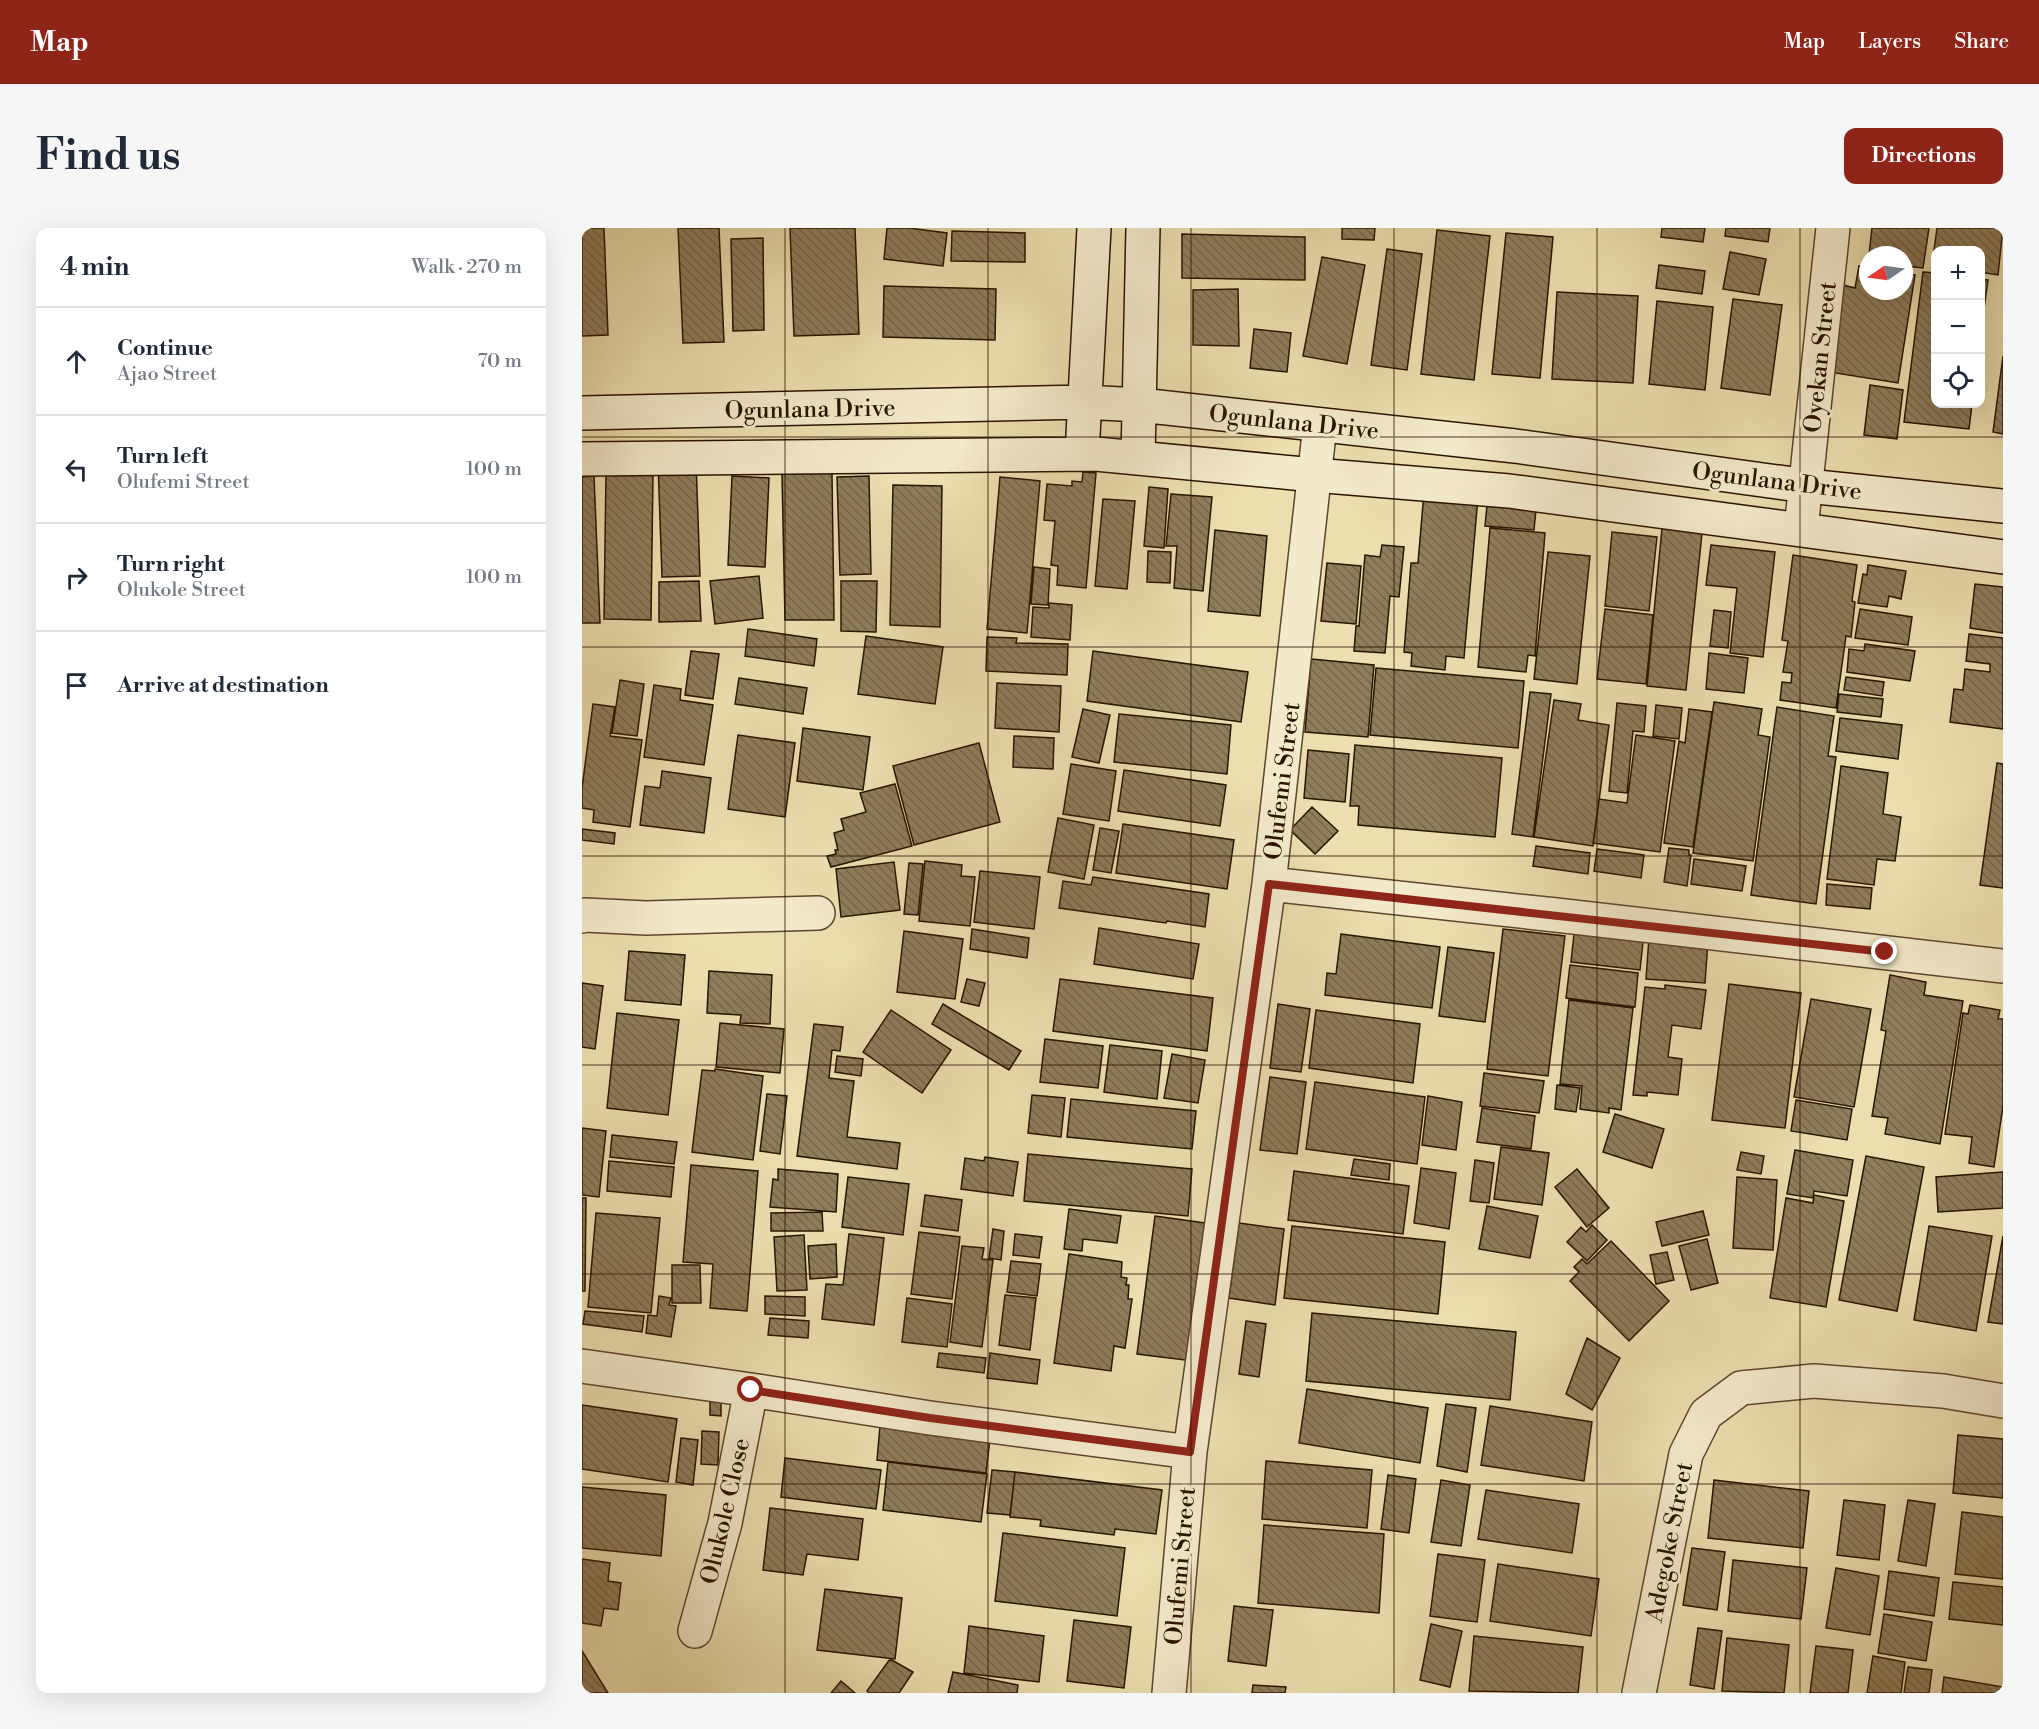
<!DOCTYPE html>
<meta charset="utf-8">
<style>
body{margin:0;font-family:"Libre Bodoni",serif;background:#f6f6f7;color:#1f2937}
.controls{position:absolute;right:18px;top:18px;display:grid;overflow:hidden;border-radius:12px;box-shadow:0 6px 24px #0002}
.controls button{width:54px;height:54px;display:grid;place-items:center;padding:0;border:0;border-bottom:2px solid #e0e1e3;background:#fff;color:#1f2937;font:30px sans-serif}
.compass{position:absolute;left:1277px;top:18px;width:54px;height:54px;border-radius:50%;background:#fff;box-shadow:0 6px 24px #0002;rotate:257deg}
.stop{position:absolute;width:18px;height:18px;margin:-14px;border:4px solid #8f2418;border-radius:50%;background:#fff}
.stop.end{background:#8f2418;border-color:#fff;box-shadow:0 2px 6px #0008}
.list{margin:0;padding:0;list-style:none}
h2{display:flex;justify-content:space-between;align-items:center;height:78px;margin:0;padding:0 24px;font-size:26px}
h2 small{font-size:20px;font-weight:400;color:#747a83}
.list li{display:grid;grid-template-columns:39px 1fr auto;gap:18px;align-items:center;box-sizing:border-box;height:108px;padding:0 24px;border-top:2px solid #e0e1e3}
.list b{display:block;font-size:22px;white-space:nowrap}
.list p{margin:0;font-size:20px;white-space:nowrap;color:#747a83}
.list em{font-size:20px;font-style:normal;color:#747a83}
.icon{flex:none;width:33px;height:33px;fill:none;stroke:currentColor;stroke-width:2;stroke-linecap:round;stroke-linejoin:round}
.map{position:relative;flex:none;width:1421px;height:1465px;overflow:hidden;border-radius:12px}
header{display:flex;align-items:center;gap:36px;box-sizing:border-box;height:84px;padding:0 30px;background:#8f2418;color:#fff}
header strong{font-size:28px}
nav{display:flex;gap:33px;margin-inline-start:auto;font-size:21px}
.intro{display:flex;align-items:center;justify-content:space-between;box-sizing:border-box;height:144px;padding:0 36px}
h1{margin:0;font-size:42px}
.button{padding:15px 27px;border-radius:12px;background:#8f2418;color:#fff;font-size:21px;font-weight:700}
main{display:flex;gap:36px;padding:0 36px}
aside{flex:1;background:#fff;border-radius:12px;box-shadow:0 6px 24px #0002}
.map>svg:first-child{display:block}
.building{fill:url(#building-back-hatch);stroke:#2b1300;stroke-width:1.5}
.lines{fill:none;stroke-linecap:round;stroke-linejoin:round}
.street-casing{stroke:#5b462c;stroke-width:36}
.secondary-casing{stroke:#2b1300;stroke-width:36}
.street{stroke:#f3eacb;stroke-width:33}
.secondary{stroke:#f3eacb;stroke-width:33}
.route{stroke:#8f2418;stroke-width:8}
.grid{fill:none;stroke:#2b1300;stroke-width:1.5;stroke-opacity:0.55}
.labels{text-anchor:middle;stroke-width:6;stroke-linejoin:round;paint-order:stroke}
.street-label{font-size:24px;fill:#2b1300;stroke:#f3eacb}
</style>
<header>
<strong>Map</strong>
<nav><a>Map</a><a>Layers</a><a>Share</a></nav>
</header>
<div class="intro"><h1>Find us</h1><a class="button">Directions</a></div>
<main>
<aside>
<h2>4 min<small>Walk · 270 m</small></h2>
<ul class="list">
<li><svg class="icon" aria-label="ahead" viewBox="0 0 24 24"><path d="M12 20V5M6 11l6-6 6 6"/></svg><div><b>Continue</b><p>Ajao Street</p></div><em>70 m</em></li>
<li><svg class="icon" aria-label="left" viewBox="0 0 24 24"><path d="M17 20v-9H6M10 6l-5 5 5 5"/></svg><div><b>Turn left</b><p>Olufemi Street</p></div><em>100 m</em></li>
<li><svg class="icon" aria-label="right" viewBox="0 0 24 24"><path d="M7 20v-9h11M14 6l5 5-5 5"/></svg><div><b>Turn right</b><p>Olukole Street</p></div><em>100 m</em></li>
<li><svg class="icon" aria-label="arrive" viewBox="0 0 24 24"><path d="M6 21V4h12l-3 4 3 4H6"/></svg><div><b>Arrive at destination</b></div></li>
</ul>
</aside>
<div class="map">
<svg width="1421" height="1465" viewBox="0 0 1421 1465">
<defs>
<pattern id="building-back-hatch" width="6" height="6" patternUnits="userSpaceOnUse" patternTransform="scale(1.5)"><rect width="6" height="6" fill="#8f7d5b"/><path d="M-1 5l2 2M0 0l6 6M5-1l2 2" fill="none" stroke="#756549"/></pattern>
</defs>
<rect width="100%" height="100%" fill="#ecdfaf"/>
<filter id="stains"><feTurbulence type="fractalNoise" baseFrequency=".00333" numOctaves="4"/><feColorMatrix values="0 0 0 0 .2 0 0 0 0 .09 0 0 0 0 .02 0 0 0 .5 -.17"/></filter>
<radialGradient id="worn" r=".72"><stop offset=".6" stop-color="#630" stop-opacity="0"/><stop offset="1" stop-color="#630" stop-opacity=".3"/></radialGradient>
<!-- building -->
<path class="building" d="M0,0H22L26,107L0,108Z
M96,0H137L142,114L101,115Z
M208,0H273L277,106L212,108Z
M305,0H327L365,5L361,38L302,31Z
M760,0H793L792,12L760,11Z
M1080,0H1123L1121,14L1079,9Z
M1144,0H1188L1186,14L1143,8Z
M1290,0H1347L1341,40L1322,38V27H1287Z
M1355,0H1421L1416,47L1398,44V22H1354V37H1350Z
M855,2L908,8L892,152L839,146Z
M370,3L443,5V34L369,33Z
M924,5L971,9L958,150L910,146Z
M600,6L723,9V52L600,50Z
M181,10L182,102L151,103L149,11Z
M805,21L840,26L825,142L789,137Z
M1148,24L1184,31L1177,67L1141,61Z
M740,29L783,37L765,136L721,128Z
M1077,37L1123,43L1120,66L1074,60Z
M1277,38L1286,40V63H1322V46L1333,47L1316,155L1247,144L1261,57L1273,60Z
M1341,44L1354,45V176H1390L1387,201L1322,194Z
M1398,51L1406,52L1398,109Z
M302,58L414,61L413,112L301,109Z
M656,61L657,118L611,117V62Z
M975,64L1056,68L1051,155L970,151Z
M1151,71L1200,77L1188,167L1139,160Z
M1075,73L1131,79L1123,162L1067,156Z
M672,101L709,105L705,144L668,140Z
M1421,128V206L1411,204Z
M1288,157L1321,162L1315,211L1282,207Z
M114,232L118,348L80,349L76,233Z
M24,244L71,245L69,392L22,391Z
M501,244L514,245L504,360L475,357L476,338L469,337L473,293L462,292L465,256L490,258V253L500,254Z
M250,245L252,392H203L200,246Z
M12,248L18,395H0V249Z
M150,248L187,250L183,339L146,337Z
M287,248L289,346L258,347L255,249Z
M418,249L458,253L445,405L405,401Z
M311,257L360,258L358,399L308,397Z
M567,259L586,261L582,320L562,318Z
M842,264L896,269L882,430L864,428L863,442L829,438L830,425L822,424L829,335H836Z
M589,266L630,269L621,363L592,360L595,318H584Z
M906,267L955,272L952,302L903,298Z
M521,271L553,273L545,361L513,358Z
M908,300L963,305L953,428L946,427L944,444L896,439Z
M1080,300L1120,305L1104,462L1065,458Z
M633,302L685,308L678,388L626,383Z
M1030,304L1075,309L1067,383L1023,378Z
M800,317L822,319L817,369L808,368L803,425L772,423L774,398H777L783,327L798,329Z
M1129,317L1193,324L1181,429L1148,425L1155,360L1124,357Z
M566,323L589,324L588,355L565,354Z
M966,324L1008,328L995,456L952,451Z
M1211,327L1275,337L1270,373L1273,374L1269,409L1264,408L1254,480L1198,472L1200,454L1209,455L1210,445L1201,444L1206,413L1200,412Z
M745,335L779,338L774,396L739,393Z
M1286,337L1324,343L1319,371L1307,368L1305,379L1276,375L1281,346L1285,347Z
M452,339L468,341L466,377L449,376Z
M177,348L181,390L133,396L128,353Z
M117,353L119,393L77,394V354Z
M259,353H295L294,404L259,403Z
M1393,356L1421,359V405L1388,400Z
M467,375L490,377L488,412L449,409L451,379L467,380Z
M1023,381L1071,387L1064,456L1015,451Z
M1278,381L1330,389L1326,417L1273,410Z
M1132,382L1149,384L1146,420L1128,418Z
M166,401L235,411L232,438L163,428Z
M1387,406L1421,410V501L1368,494L1372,461L1381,462L1383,441L1408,444V436L1384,433Z
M284,408L361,419L353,476L276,466Z
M405,409L435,410L434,415L486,416L485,447L404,443Z
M1283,416L1333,423L1328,453L1265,444L1267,421L1282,423Z
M109,423L137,426L131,471L103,467Z
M511,423L666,444L659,494L505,473Z
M1127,425L1166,430L1162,465L1124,461Z
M729,431L792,437L786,509L723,504Z
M794,440L942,453L936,520L788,507Z
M1264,449L1302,454L1300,468L1262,462Z
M157,450L225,460L221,486L153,476Z
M38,452L62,456L55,508L30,505Z
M415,455L479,458L477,504L413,500Z
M72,457L99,461L98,472L131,477L122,537L62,529Z
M948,464L969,466L951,609L930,606Z
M1257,466L1301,471L1299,489L1255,484Z
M972,472L999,476L996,492L1027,497L1011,618L952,609Z
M1132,474L1180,481L1176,507L1188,509L1171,633L1111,625Z
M1035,475L1064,478L1062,504L1051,503L1045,565L1027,563Z
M11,476L33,479L28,508L60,512L48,599L11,594L12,582L0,580V560Z
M1074,477L1100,480L1097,511L1071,508Z
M1195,479L1252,488L1246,528L1254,529L1234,676L1169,667Z
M501,481L528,487L517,535L490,529Z
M1107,481L1130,484L1111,619L1082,615L1097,513L1103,515Z
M537,486L649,497L645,546L532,534Z
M1258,490L1320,497L1316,531L1254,523Z
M221,500L288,509L281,562L215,553Z
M156,507L213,515L203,589L146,581Z
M1054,507L1093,513L1078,624L1011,615L1017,571L1045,575Z
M432,508L472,510L471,541L431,539Z
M397,515L418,594L332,617L311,538Z
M773,517L920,530L913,609L776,597L777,578H768Z
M726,522L767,526L763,574L722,570Z
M1415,535L1421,536V660L1398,657Z
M489,536L534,543L527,593L481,586Z
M1259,538L1306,545L1301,586L1319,589L1313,633L1295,631L1292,657L1245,651Z
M542,542L644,557L638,598L536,583Z
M80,543L129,550L122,605L58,597L63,558L78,560Z
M313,556L330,618L249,639L245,628L254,626L253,622H256L252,605L262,602L259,591L284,584L278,565Z
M730,579L756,603L733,626L708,602Z
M476,590L512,597L502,651L466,644Z
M541,596L652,612L645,661L534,645Z
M518,600L537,603L529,645L511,642Z
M0,601L33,605L32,616L0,612Z
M954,618L1008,625L1006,646L951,638Z
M1087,620L1107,622V627H1109L1105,658L1082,654Z
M1015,621L1062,627L1059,650L1012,643Z
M1112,631L1164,638L1160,663L1109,656Z
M343,633L380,637L379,648L393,649L388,698L337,693Z
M312,634L318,682L259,689L254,641Z
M327,635L341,636L336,687L322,686Z
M398,643L458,649L452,701L392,694Z
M511,649L627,666L623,699L585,693L584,695L477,680L481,653L509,657Z
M1245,656L1290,660L1288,681L1244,677Z
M993,697L1062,705L1058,742L989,734Z
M517,700L617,716L611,751L512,736Z
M390,701L447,710L445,730L388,721Z
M921,701L983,708L966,848L905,841Z
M322,703L381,711L373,771L315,764Z
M759,706L858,719L850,780L743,767L745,745L754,746Z
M1067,709L1126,713L1123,755L1064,751Z
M866,719L912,725L903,794L857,788Z
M47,723L103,727L99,777L43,772Z
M988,737L1056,745L1053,779L984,770Z
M127,743L190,747L188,796L158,795L159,787L125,785Z
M1308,747L1344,754L1342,767L1381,773L1358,916L1303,906L1306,890L1290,888L1304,803L1299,802Z
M385,751L403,755L397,778L379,774Z
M478,751L631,770L625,823L471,803Z
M0,755L21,758L13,821L0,819Z
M1147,756L1219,765L1203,900L1130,892Z
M1083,757L1124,762L1119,801L1090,797L1086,829L1100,831L1096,867L1065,864V868L1051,867L1063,759L1083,761Z
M1229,771L1289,781L1272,879L1212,869Z
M987,772L1051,780L1039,882L1027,880V885L998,881L1000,858L978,856Z
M361,776L439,823L427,842L350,796Z
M696,776L728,781L719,844L688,840Z
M1388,777L1418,782L1416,791H1421V878L1412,939L1387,935L1390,909L1363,906L1381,785L1386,786Z
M309,782L369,822L340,865L281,824Z
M734,782L838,796L831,855L727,840Z
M35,785L97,792L86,887L25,880Z
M138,795L202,801L198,845L134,839Z
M232,796L261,799L258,823L250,822L247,850L272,853L265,909L318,915L315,941L215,928Z
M463,811L521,818L516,860L458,854Z
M528,817L580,823L575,871L522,864Z
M590,826L623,832L616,875L582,870Z
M255,828L281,831L279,848L253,844Z
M133,841L181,848L171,932L110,924L120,842L133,843Z
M902,845L962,853L957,885L898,878Z
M688,849L724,854L715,926L678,922Z
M733,854L843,869L835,936L724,921Z
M975,857L998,860L994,884L973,881Z
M185,866L205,868L198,926L178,923Z
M450,867L483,870L479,909L446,905Z
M846,868L880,874L874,922L840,917Z
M489,871L614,883L610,921L485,909Z
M1214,872L1270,881L1265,912L1209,903Z
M900,880L953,888L949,921L895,914Z
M1033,886L1082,901L1070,940L1021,924Z
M0,900L24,903L17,969L0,967Z
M30,907L95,914L92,936L28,929Z
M919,919L967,925L960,977L912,971Z
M1213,922L1271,932L1265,968L1232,963L1231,970L1205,966Z
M1159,924L1182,928L1179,946L1155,942Z
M446,926L610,941L606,988L442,973Z
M1284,928L1342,939L1315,1083L1257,1072Z
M403,929L436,934L431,968L379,961L383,930L402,933Z
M772,931L808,936L807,952L769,947Z
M893,932L912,935L907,975L888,973Z
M27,933L92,939L89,969L25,963Z
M109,937L176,943L165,1083L128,1080L131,1036L101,1034Z
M839,940L874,945L867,1001L832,995Z
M196,941L256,946L254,984L188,979L191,951L196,952Z
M995,941L1027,980L1005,999L973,959Z
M712,943L827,958L821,1006L706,992Z
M1421,944V980L1356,984L1354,949Z
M266,949L327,956L321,1007L260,999Z
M1155,949L1195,952L1191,1022L1151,1020Z
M343,967L380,972L376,1003L339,998Z
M1232,967L1262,973L1244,1079L1188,1070L1204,970L1231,975Z
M0,970H4L3,1063H0Z
M905,978L956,988L948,1030L897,1021Z
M487,981L539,988L535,1015L501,1011L500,1023L482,1021Z
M1121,983L1127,1007L1080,1018L1074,994Z
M240,984L241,1003H189V985Z
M14,985L78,990L69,1085L6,1079Z
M573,988L637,997L619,1134L555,1126Z
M657,995L702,1001L693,1077L647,1070Z
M1010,997L1025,1012L1005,1033L985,1014L999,999L1004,1004Z
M710,998L863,1014L856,1086L702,1070Z
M1347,998L1410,1008L1394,1103L1332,1092Z
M411,1001L422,1003L419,1032L407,1030Z
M337,1004L378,1009L370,1071L329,1066Z
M267,1006L302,1010L292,1097L240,1091L244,1056L261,1057Z
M433,1006L460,1009L457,1030L431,1027Z
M222,1007L225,1062L195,1063L192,1009Z
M1421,1008V1096L1406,1094Z
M1125,1011L1136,1055L1109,1062L1097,1018Z
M1029,1013L1087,1073L1047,1113L988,1053L997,1044L992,1039L1000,1031L1005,1036Z
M254,1016L255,1049L228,1051L226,1018Z
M380,1018L402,1020L400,1031L411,1032L400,1119L368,1114Z
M1085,1024L1092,1052L1074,1056L1068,1027Z
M487,1026L540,1034L539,1049L545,1050L544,1057H547L546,1071H550L543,1120L532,1118L529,1143L472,1135Z
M429,1033L459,1036L455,1068L425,1064Z
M90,1037H118L119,1075H90Z
M423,1067L454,1070L448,1122L417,1117Z
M77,1068L89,1070L87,1077L94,1078L89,1109L64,1105L66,1087L75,1088Z
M183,1068L223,1069V1088L183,1086Z
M325,1070L370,1076L365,1119L320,1114Z
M3,1083L62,1088L60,1104L1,1096Z
M730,1085L934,1104L928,1172L724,1153Z
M188,1090L227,1093L226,1110L186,1107Z
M664,1093L684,1096L677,1149L657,1146Z
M1005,1110L1038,1130L1010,1182L984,1166Z
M357,1125L404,1130L402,1145L355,1139Z
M408,1125L458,1132L455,1156L405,1150Z
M725,1161L846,1180L838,1235L717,1215Z
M128,1171H139V1188L128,1187Z
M864,1176L894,1180L885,1244L855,1238Z
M0,1177L95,1191L86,1254L0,1241Z
M908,1178L1010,1194L1002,1253L899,1237Z
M298,1198L408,1211L404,1245L295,1232Z
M120,1203L137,1204L136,1237L119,1236Z
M1376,1207L1421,1211V1270L1371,1265Z
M99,1210L116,1212L111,1257L94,1254Z
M203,1230L299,1242L294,1281L199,1269Z
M684,1233L790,1242L785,1300L680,1291Z
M306,1234L405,1246L399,1294L301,1282Z
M410,1242L433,1244L428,1287L405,1285Z
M433,1244L580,1262L574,1306L533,1301L532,1307L458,1298L459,1292L428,1289Z
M806,1247L834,1251L827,1305L799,1301Z
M859,1252L888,1257L879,1318L849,1314Z
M1132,1252L1227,1263L1221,1320L1126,1310Z
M0,1259L84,1267L79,1328L0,1320Z
M904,1262L997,1276L990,1325L896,1311Z
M1262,1272L1303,1277L1297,1332L1255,1327Z
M1326,1272L1353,1276L1344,1338L1316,1333Z
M188,1280L281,1291L276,1332L225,1326L221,1347L181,1342Z
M1380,1284L1421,1289V1351L1373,1346Z
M682,1297L802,1306L797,1385L676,1375Z
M421,1305L543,1320L535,1388L413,1373Z
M1110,1320L1143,1324L1135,1382L1101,1377Z
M856,1326L903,1332L895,1394L848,1388Z
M0,1331L28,1335L26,1353L39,1355L36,1382L22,1380L19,1398L0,1395Z
M1151,1332L1225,1340L1219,1391L1146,1383Z
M916,1336L1017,1351L1009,1408L908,1393Z
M1254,1340L1297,1348L1288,1407L1244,1400Z
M1307,1343L1357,1350L1352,1388L1302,1381Z
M1371,1354L1421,1359V1397L1367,1391Z
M243,1361L320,1370L313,1431L235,1422Z
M652,1378L691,1382L684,1438L646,1433Z
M1302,1386L1350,1394L1344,1433L1296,1425Z
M492,1392L549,1399L542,1460L485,1453Z
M849,1396L880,1403L868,1459L838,1452Z
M387,1398L462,1408L457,1454L382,1445Z
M1116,1400L1140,1403L1132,1461L1108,1457Z
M892,1408L1001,1419L996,1465L887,1463Z
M1145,1410L1207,1417L1202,1465L1140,1463Z
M1234,1418L1271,1422L1266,1465H1228Z
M0,1423L26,1465H0Z
M1291,1428L1323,1434L1319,1465H1285Z
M308,1431L331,1444L317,1465H287L285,1463Z
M1326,1439L1350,1442L1347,1465H1322Z
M371,1444L436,1457L435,1465H366Z
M1362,1449L1421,1459V1465H1360Z
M259,1453L273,1465H249Z
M671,1457L704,1459L703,1465H670Z"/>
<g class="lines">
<!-- street casing -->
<g class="street-casing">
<path id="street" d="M1219,301L1251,0
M687,656L974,687L1421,738
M0,688L3,687L64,690L236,685
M0,1138L169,1162L348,1190L608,1224
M113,1403L143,1295L169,1162
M587,1465L608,1224L687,656L738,197
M1057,1465L1104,1226L1124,1186L1159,1160L1232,1153L1361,1163L1421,1173"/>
</g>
<!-- secondary casing -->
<g class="secondary-casing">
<path id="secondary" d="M0,185L501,174L558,177L933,218L1225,258L1421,278
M500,226L512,0
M556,229L561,0
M0,231L514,226L732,247L927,263L1421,329"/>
</g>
<!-- street -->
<use href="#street" class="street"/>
<!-- secondary -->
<use href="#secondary" class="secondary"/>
</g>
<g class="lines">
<!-- route -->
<path class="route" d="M169,1162L348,1190L608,1224L687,656L1303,724"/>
</g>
<!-- grid -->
<path class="grid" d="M203,0V1465M406,0V1465M609,0V1465M812,0V1465M1015,0V1465M1218,0V1465M0,209H1421M0,419H1421M0,628H1421M0,837H1421M0,1046H1421M0,1256H1421"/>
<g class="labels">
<!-- street labels -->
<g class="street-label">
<text transform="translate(1238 129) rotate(-84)" y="8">Oyekan Street</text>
<text transform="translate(228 181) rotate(-1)" y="8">Ogunlana Drive</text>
<text transform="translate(712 194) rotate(6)" y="8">Ogunlana Drive</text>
<text transform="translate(1195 253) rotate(7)" y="8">Ogunlana Drive</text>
<text transform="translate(700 553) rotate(-83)" y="8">Olufemi Street</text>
<text transform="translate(143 1283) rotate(-77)" y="8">Olukole Close</text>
<text transform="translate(1087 1314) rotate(-79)" y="8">Adegoke Street</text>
<text transform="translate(598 1338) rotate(-85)" y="8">Olufemi Street</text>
</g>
</g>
<rect width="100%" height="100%" filter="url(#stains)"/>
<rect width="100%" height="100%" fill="url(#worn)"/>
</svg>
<div class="controls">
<button>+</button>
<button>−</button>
<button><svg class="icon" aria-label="locate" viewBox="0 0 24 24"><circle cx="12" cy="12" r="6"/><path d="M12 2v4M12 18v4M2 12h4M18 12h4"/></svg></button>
</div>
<svg class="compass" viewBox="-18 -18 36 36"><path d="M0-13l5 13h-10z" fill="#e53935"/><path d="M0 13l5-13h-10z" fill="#747a83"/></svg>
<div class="stop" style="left:169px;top:1162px"></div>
<div class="stop end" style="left:1303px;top:724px"></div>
</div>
</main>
